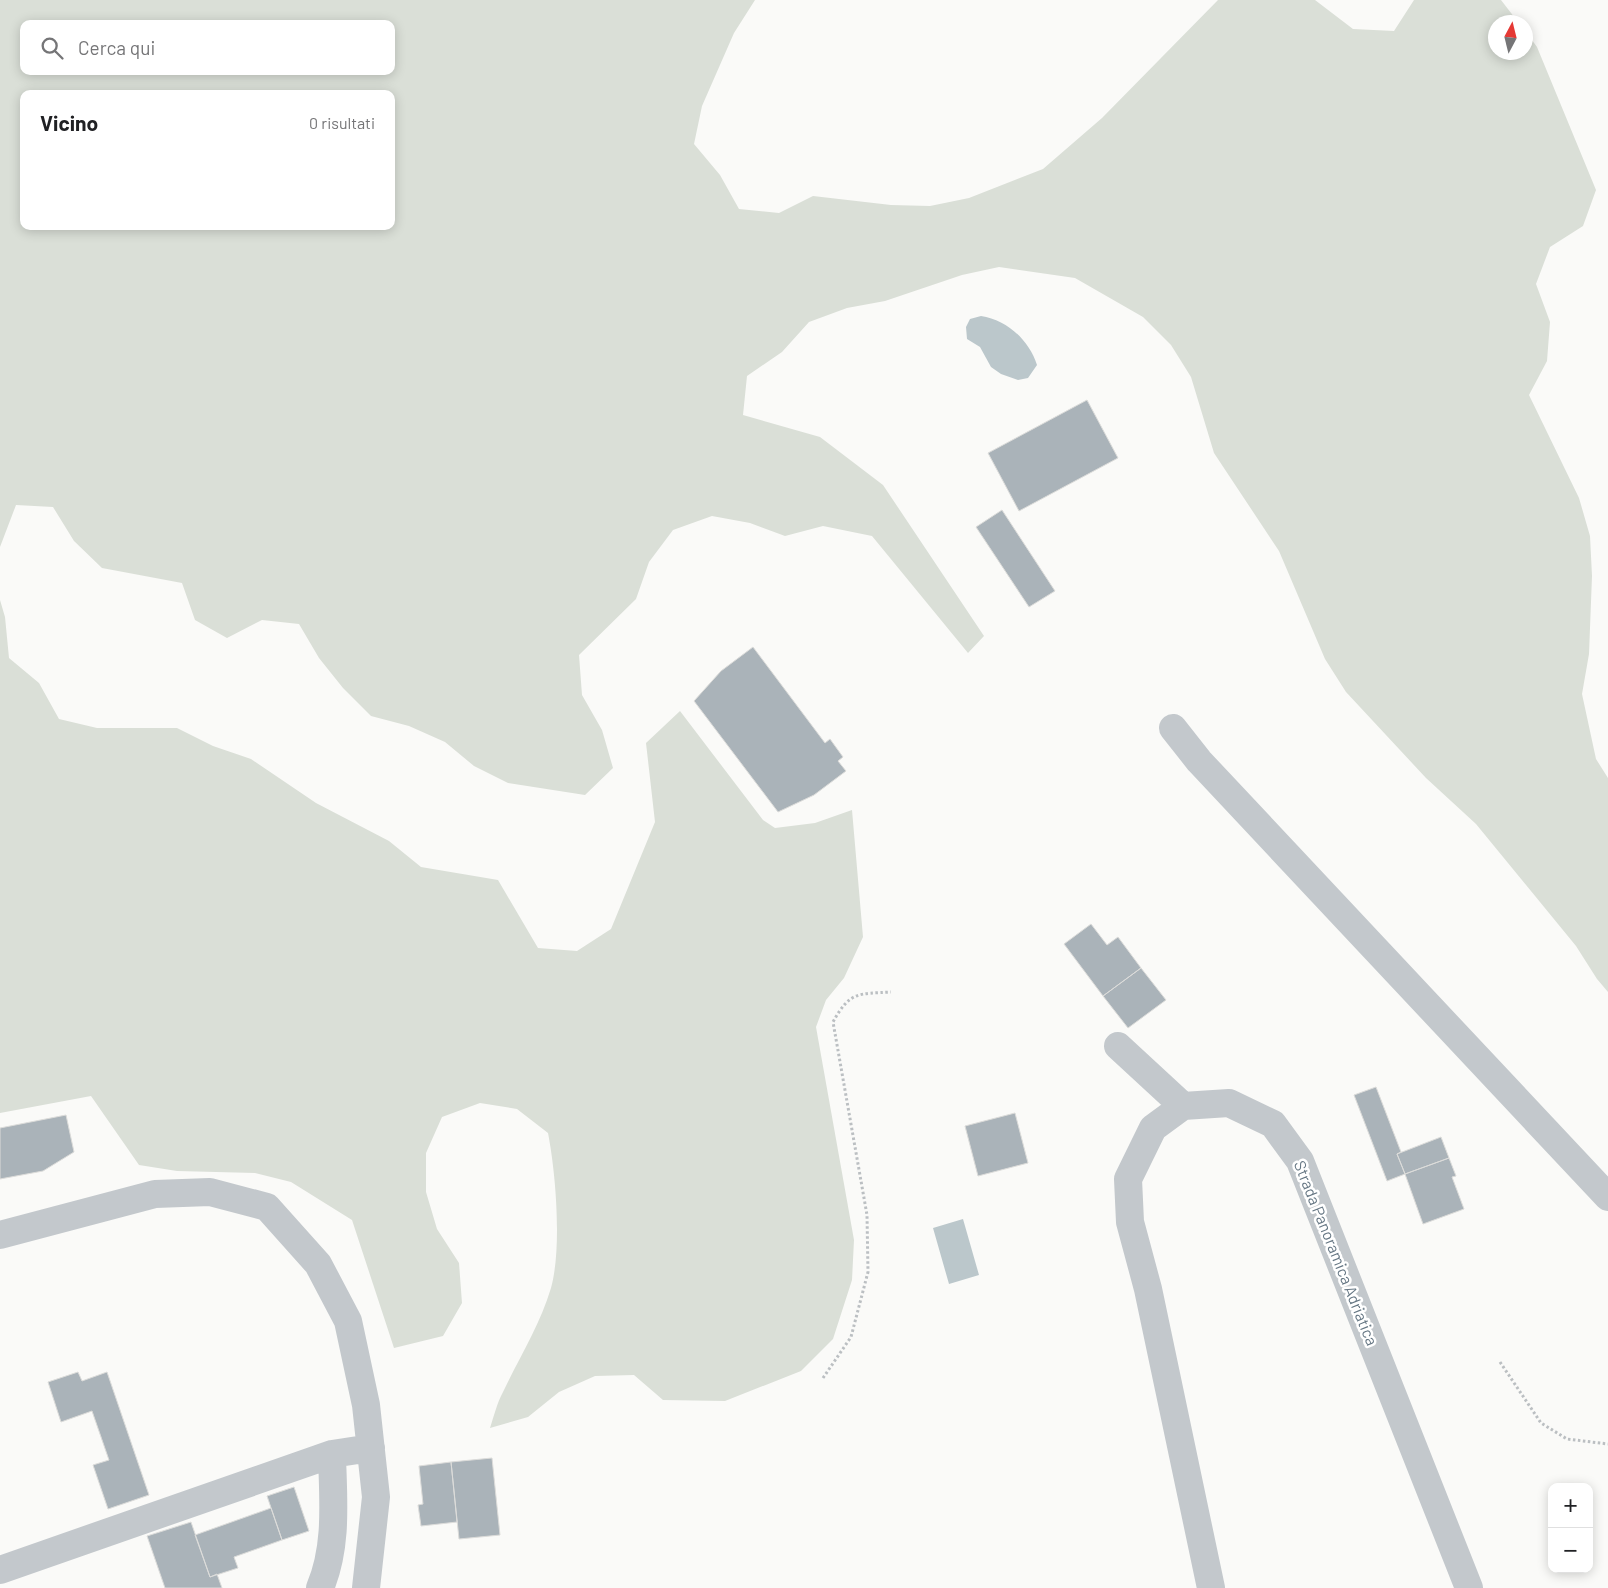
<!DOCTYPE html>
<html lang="it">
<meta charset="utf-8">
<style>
body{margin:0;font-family:Barlow,sans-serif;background:#f2f2f2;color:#202124}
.controls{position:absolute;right:15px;bottom:15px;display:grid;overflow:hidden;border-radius:10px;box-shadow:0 2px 12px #0003}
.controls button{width:45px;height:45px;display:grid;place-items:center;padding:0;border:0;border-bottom:1px solid #e0e0e0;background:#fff;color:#202124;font:25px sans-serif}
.compass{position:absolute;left:1488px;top:15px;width:45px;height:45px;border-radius:50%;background:#fff;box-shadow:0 2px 12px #0003;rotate:7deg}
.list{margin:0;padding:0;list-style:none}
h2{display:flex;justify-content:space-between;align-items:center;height:65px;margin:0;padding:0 20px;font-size:21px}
h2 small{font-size:16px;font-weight:400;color:#757577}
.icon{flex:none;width:28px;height:28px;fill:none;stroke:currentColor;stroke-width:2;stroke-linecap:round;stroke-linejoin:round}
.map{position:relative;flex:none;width:1608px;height:1588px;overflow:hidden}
.search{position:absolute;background:#fff;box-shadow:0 2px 12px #0003;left:20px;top:20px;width:375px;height:55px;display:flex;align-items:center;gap:12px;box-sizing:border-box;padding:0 18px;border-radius:10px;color:#757577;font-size:19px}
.panel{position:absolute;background:#fff;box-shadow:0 2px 12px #0003;left:20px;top:90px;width:375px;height:140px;border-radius:10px}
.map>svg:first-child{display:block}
.green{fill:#dadfd7;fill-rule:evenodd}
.water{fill:#bbc7cb}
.building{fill:#aab3b9;stroke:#dcdcda}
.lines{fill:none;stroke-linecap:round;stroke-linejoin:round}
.path{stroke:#bbbfc2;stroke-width:3;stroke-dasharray:2.5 2.5;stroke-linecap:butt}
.minor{stroke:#c3c8cc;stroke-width:28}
.labels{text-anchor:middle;stroke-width:5;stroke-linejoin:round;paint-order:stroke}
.street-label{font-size:16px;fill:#657683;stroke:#fff}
</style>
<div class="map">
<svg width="1608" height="1588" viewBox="0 0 1608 1588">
<rect width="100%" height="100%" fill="#fafaf8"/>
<!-- green -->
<path class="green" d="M0,0H755L734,33L702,106L694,144L720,175L739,209L779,213L813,196L891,205L930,206L969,198L1043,169L1102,118L1218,0H1315L1353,29L1394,31L1414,0H1501L1518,22H1496V52H1526V32L1537,47L1596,190L1583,226L1550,247L1536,284L1550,322L1547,361L1529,395L1579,498L1590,536L1592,576L1589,654L1582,694L1596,759L1608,778V992L1597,979L1576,946L1476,824L1426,778L1346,692L1325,659L1279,551L1214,453L1191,377L1171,345L1143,317L1075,278L999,267L962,275L885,301L847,308L809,322L782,352L747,376L743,415L820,437L883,485L984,636L968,653L872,536L823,526L785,536L750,523L712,516L673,530L649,562L636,599L579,655L582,695L602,730L613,768L585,795L508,783L474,766L445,742L409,726L371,716L343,688L319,658L299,624L262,620L227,638L195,620L182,583L102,568L74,541L53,507L16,505L0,547ZM24,24H391V71H24ZM24,94H391V226H24Z
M0,600L5,617L9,658L39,683L59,719L97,728H177L213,746L251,759L316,803L389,841L421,867L498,880L538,948L577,951L611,929L655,822L646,743L680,711L763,820L775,828L815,823L852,810L863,937L844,978L826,1000L816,1027L854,1240L852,1280L833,1339L801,1371L725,1401L663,1400L634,1375L595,1376L559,1392L528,1417L490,1428C494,1416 497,1403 503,1392C519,1358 540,1325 551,1288C562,1248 556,1174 548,1133L517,1109L480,1103L442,1117L426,1153V1192L437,1229L459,1263L462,1303L443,1336L394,1348L352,1220L291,1182L255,1173L177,1171L139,1165L91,1096L0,1113Z"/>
<!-- water -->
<path class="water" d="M981,316C1007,320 1029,340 1037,365L1028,378L1018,380L1001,374L991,367L980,347L967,339L966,327L970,319Z
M963,1219L979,1275L949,1284L933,1228Z"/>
<!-- building -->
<path class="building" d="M1087,400L1118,458L1019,511L988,453Z
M1002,510L1055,591L1029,607L976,527Z
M753,647L825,743L830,739L843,757L838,761L846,771L814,795L778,812L694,701L721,671Z
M1091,924L1107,945L1118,937L1141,968L1103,996L1064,944Z
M1141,968L1166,1000L1128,1028L1103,996Z
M1376,1087L1401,1152L1397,1154L1405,1174L1387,1181L1354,1095Z
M1015,1113L1028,1163L978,1176L965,1126Z
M66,1115L74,1152L43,1171L0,1179V1128Z
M1441,1137L1449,1158L1405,1174L1397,1154Z
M1449,1158L1456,1176L1452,1177L1464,1209L1423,1224L1405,1174Z
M78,1372L82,1381L107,1372L149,1495L108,1509L93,1465L109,1460L92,1411L61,1422L48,1382Z
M492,1458L500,1535L459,1539L451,1462Z
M451,1462L457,1522L421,1526L418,1505L423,1504L419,1466Z
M294,1487L309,1531L282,1540L267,1496Z
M271,1508L282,1540L234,1557L238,1568L210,1577L195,1535Z
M191,1522L210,1577L217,1574L222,1588H165L147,1536Z"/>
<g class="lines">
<!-- path -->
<path class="path" d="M1500,1362L1541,1423L1567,1439L1608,1444
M823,1378L851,1337L868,1272L867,1215L833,1022C850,991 858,994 891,992"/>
<!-- minor -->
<path class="minor" d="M1173,728L1199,761L1608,1197
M1118,1046L1183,1106
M0,1235L155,1194L210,1192L267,1207L318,1264L348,1321L366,1405L376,1497L366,1588
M0,1570L332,1454L371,1448
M320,1588C338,1545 333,1499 332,1454
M1211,1588L1148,1289L1130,1222L1128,1179L1153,1128L1183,1106L1229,1103L1273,1124L1300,1161L1469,1588"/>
</g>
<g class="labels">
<!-- street labels -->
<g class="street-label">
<text transform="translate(1336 1253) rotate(68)" y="6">Strada Panoramica Adriatica</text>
</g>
</g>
</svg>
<div class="controls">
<button>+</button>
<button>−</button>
</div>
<svg class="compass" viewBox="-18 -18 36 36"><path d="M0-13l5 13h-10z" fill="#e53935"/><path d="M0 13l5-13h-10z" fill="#757577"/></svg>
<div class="search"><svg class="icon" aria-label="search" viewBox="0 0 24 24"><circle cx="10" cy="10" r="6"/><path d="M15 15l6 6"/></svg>Cerca qui</div>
<section class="panel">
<h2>Vicino<small>0 risultati</small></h2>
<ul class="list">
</ul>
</section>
</div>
